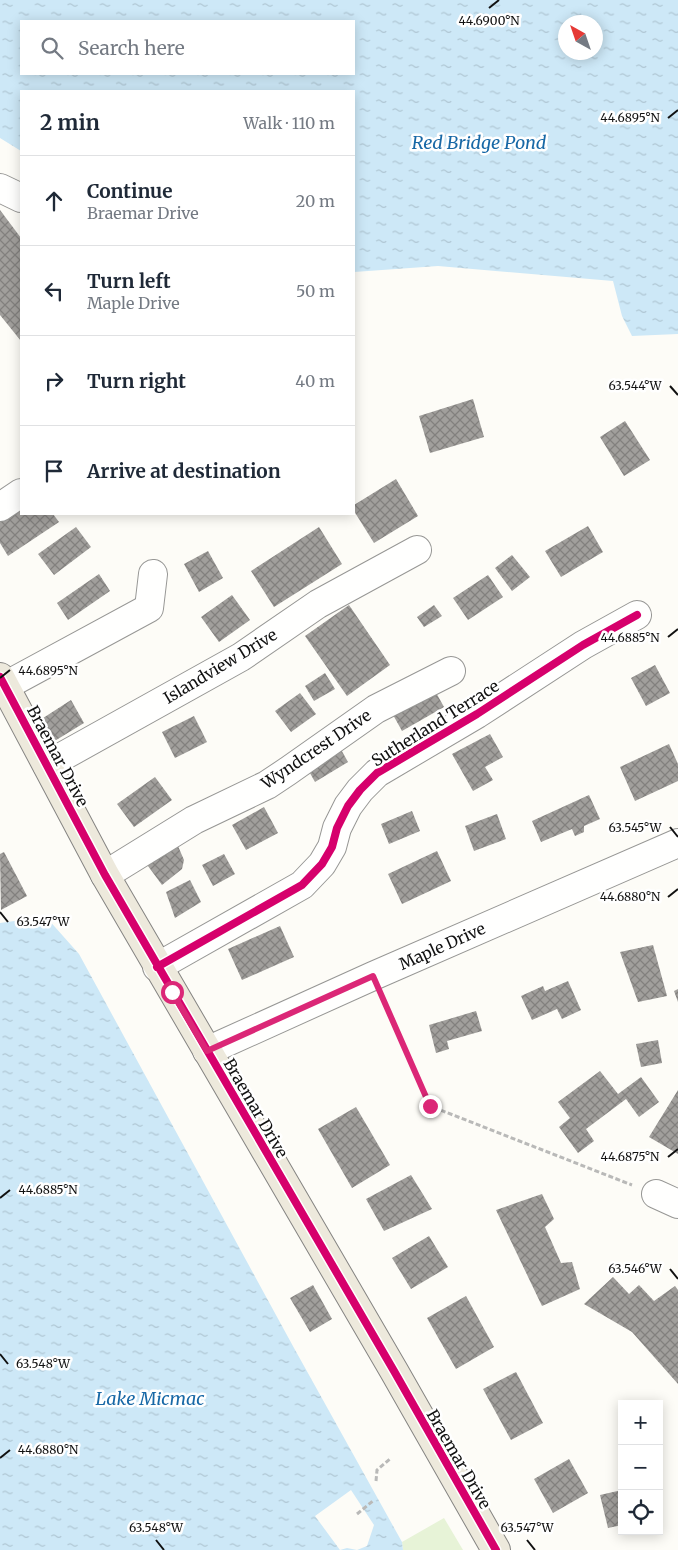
<!DOCTYPE html>
<meta charset="utf-8">
<style>
body{margin:0;font-family:Merriweather,serif;background:#f6f6f7;color:#1f2937}
.controls{position:absolute;right:15px;bottom:15px;display:grid;overflow:hidden;border-radius:0px;box-shadow:0 2px 12px #0003}
.controls button{width:45px;height:45px;display:grid;place-items:center;padding:0;border:0;border-bottom:1px solid #e0e1e3;background:#fff;color:#1f2937;font:25px sans-serif}
.compass{position:absolute;left:558px;top:15px;width:45px;height:45px;border-radius:50%;background:#fff;box-shadow:0 2px 12px #0003;rotate:320deg}
.stop{position:absolute;width:15px;height:15px;margin:-11px;border:4px solid #db2777;border-radius:50%;background:#fff}
.stop.end{background:#db2777;border-color:#fff;box-shadow:0 1px 5px #0008}
.list{margin:0;padding:0;list-style:none}
h2{display:flex;justify-content:space-between;align-items:center;height:65px;margin:0;padding:0 20px;font-size:21px}
h2 small{font-size:16px;font-weight:400;color:#747a83}
.list li{display:grid;grid-template-columns:32px 1fr auto;gap:15px;align-items:center;box-sizing:border-box;height:90px;padding:0 20px;border-top:1px solid #e0e1e3}
.list b{display:block;font-size:19px;white-space:nowrap}
.list p{margin:0;font-size:16px;white-space:nowrap;color:#747a83}
.list em{font-size:16px;font-style:normal;color:#747a83}
.icon{flex:none;width:28px;height:28px;fill:none;stroke:currentColor;stroke-width:2;stroke-linecap:round;stroke-linejoin:round}
.map{position:relative;flex:none;width:678px;height:1550px;overflow:hidden}
.search{position:absolute;background:#fff;box-shadow:0 2px 12px #0003;left:20px;top:20px;width:335px;height:55px;display:flex;align-items:center;gap:12px;box-sizing:border-box;padding:0 18px;border-radius:0px;color:#747a83;font-size:19px}
.panel{position:absolute;background:#fff;box-shadow:0 2px 12px #0003;left:20px;top:90px;width:335px;height:425px;border-radius:0px}
.map>svg:first-child{display:block}
.park{fill:#e7f3d7}
.water{fill:url(#water-ripples);fill-rule:evenodd}
.pier{fill:#fdfcf7}
.building{fill:url(#building-cross-hatch)}
.lines{fill:none;stroke-linecap:round;stroke-linejoin:round}
.minor-casing{stroke:#979795;stroke-width:30}
.major-casing{stroke:#858482;stroke-width:30}
.path{stroke:#b9b9b8;stroke-width:3;stroke-dasharray:5 2.5;stroke-linecap:butt}
.minor{stroke:#fffffe;stroke-width:28}
.major{stroke:#ede9dc;stroke-width:28}
.cycleway-casing{stroke:#fff;stroke-width:11}
.cycleway{stroke:#d6006c;stroke-width:8}
.route{stroke:#db2777;stroke-width:6}
.ticks{fill:none;stroke:#111;stroke-width:2}
.labels{text-anchor:middle;stroke-width:5;stroke-linejoin:round;paint-order:stroke}
.street-label{font-size:16px;fill:#111;stroke:#fff}
.water-label{font-size:18px;font-style:italic;fill:#1768a6;stroke:#fff}
.ticks-label{font-size:12px;text-anchor:middle;fill:#111;stroke:#fff;stroke-width:5;stroke-linejoin:round;paint-order:stroke}
</style>
<div class="map">
<svg width="678" height="1550" viewBox="0 0 678 1550">
<defs>
<pattern id="water-ripples" width="26" height="14" patternUnits="userSpaceOnUse" patternTransform="scale(1.25)"><rect width="26" height="14" fill="#cde8f7"/><path d="M2 4q2-2 4 0t4 0M15 11q2-2 4 0t4 0" fill="none" stroke="#afc6d3"/></pattern>
<pattern id="building-cross-hatch" width="8" height="8" patternUnits="userSpaceOnUse" patternTransform="scale(1.25)"><rect width="8" height="8" fill="#a19f9c"/><path d="M0 0l8 8M0 8l8-8" fill="none" stroke="#82807e"/></pattern>
</defs>
<rect width="100%" height="100%" fill="#fdfcf7"/>
<!-- park -->
<path class="park" d="M444,1518L463,1550H403L402,1542Z"/>
<!-- water -->
<path class="water" d="M0,0H678V334L632,336L622,316L613,281L438,266L354,272V91H21V151L0,138ZM21,21H354V74H21ZM566,22H596V52H566Z
M36,918H47L79,954L294,1348L402,1542L403,1550H0V923Z"/>
<!-- pier -->
<path class="pier" d="M351,1490L374,1525L367,1546L357,1550L347,1548L340,1550L315,1516Z"/>
<!-- building -->
<path class="building" d="M0,210L21,238V341L0,315Z
M473,399L484,437L430,453L419,416Z
M625,421L650,460L624,476L600,437Z
M396,479L418,516L374,543L354,511V505Z
M21,502V514H53L59,522L8,556L0,543V516Z
M588,526L603,552L561,577L545,551Z
M76,527L91,547L54,575L38,554Z
M319,527L342,564L274,607L251,571Z
M208,551L223,578L199,592L184,564Z
M512,555L530,577L512,591L495,568Z
M99,574L110,591L68,620L57,603Z
M488,575L503,597L468,620L453,598Z
M232,595L250,620L219,642L201,617Z
M349,605L390,665L347,696L305,636Z
M434,605L442,616L424,627L417,617Z
M655,665L670,693L646,706L631,678Z
M325,673L335,689L314,701L305,686Z
M434,689L444,707L402,731L392,713Z
M300,693L316,714L291,732L275,711Z
M71,700L84,723L53,742L40,720Z
M194,716L207,742L175,758L162,732Z
M490,734L503,757L485,767L493,780L473,791L452,754Z
M669,744L678,764V781L635,801L620,767Z
M339,746L348,762L315,782L306,766Z
M155,777L172,800L134,827L117,804Z
M589,795L600,819L584,826V832L575,836L572,829L541,842L532,821Z
M264,807L278,833L246,850L232,825Z
M412,811L420,831L389,844L381,824Z
M497,814L506,839L474,851L465,826Z
M175,839L184,860L182,869L162,885L145,862Z
M437,851L451,881L402,904L388,874Z
M4,852L27,896L1,910L0,854Z
M224,854L235,874L213,886L202,865Z
M190,880L201,902L175,918L166,892Z
M280,926L294,957L242,980L228,949Z
M653,945L667,996L638,1002L620,952Z
M568,981L581,1010L562,1019L557,1009L532,1020L521,996L543,986L545,991Z
M678,989V1002L674,991Z
M476,1011L482,1031L447,1041L449,1049L436,1053L429,1025Z
M658,1040L662,1063L641,1067L636,1044Z
M600,1071L618,1094L641,1077L659,1102L639,1117L626,1099L586,1129L594,1141L578,1153L559,1127L570,1118L558,1102Z
M678,1090V1154L649,1137Z
M356,1107L390,1165L352,1188L318,1129Z
M411,1175L432,1209L384,1231L366,1199Z
M542,1194L554,1219L545,1227L561,1263L572,1262L580,1289L542,1306L496,1210Z
M429,1236L448,1267L411,1289L392,1258Z
M613,1277L629,1294L639,1285L654,1301L675,1286L678,1290V1384L632,1332L584,1304Z
M313,1285L332,1319L310,1332L290,1298Z
M466,1296L494,1347L456,1369L427,1318Z
M516,1372L543,1423L511,1440L483,1389Z
M569,1459L588,1493L553,1513L534,1479Z
M622,1490V1525L608,1528L600,1495Z"/>
<g class="lines">
<!-- minor casing -->
<g class="minor-casing">
<path id="minor" d="M0,188L21,198
M0,507L21,493
M5,686L149,608L153,574
M47,765L241,657L318,604L417,550
M105,875L194,820L267,785L288,771L376,709L451,671
M157,967L302,885L322,864L332,847L337,828L348,806L360,790L377,773L477,714L583,645L637,615
M207,1051L373,976L678,843
M656,1194L678,1204"/>
</g>
<!-- major casing -->
<g class="major-casing">
<path id="major" d="M0,677L105,875L394,1371L496,1550"/>
</g>
<!-- path -->
<path class="path" d="M383,1000L430,1106L632,1185
M376,1481L377,1470L391,1458
M357,1514L374,1500"/>
<!-- minor -->
<use href="#minor" class="minor"/>
<!-- major -->
<use href="#major" class="major"/>
<!-- cycleway casing -->
<g class="cycleway-casing">
<path id="cycleway" d="M0,677L105,875L394,1371L496,1550
M157,967L302,885L322,864L332,847L337,828L348,806L360,790L377,773L477,714L583,645L637,615"/>
</g>
<!-- cycleway -->
<use href="#cycleway" class="cycleway"/>
</g>
<g class="lines">
<!-- route -->
<path class="route" d="M172,992L207,1051L373,976L430,1106"/>
</g>
<!-- ticks -->
<path class="ticks" d="M489,8L499,0M668,118L678,110M670,386L678,395M668,637L678,629M0,678L10,670M670,827L678,837M668,897L678,889M0,912L8,922M668,1157L678,1149M0,1198L10,1190M670,1269L678,1279M0,1354L8,1364M0,1458L10,1450M156,1540L164,1550M527,1540L535,1550"/>
<g class="labels">
<!-- street labels -->
<g class="street-label">
<text transform="translate(220 666) rotate(-31)" y="6">Islandview Drive</text>
<text transform="translate(435 723) rotate(-32)" y="6">Sutherland Terrace</text>
<text transform="translate(316 749) rotate(-34)" y="6">Wyndcrest Drive</text>
<text transform="translate(58 756) rotate(62)" y="6">Braemar Drive</text>
<text transform="translate(442 946) rotate(-24)" y="6">Maple Drive</text>
<text transform="translate(256 1108) rotate(60)" y="6">Braemar Drive</text>
<text transform="translate(459 1459) rotate(60)" y="6">Braemar Drive</text>
</g>
<!-- water labels -->
<g class="water-label">
<text x="479" y="149">Red Bridge Pond</text>
<text x="150" y="1405">Lake Micmac</text>
</g>
</g>
<g class="ticks-label">
<text x="489" y="25">44.6900°N</text>
<text x="630" y="122">44.6895°N</text>
<text x="635" y="390">63.544°W</text>
<text x="630" y="642">44.6885°N</text>
<text x="48" y="675">44.6895°N</text>
<text x="635" y="832">63.545°W</text>
<text x="630" y="901">44.6880°N</text>
<text x="43" y="926">63.547°W</text>
<text x="630" y="1161">44.6875°N</text>
<text x="48" y="1194">44.6885°N</text>
<text x="635" y="1273">63.546°W</text>
<text x="43" y="1368">63.548°W</text>
<text x="48" y="1454">44.6880°N</text>
<text x="156" y="1532">63.548°W</text>
<text x="527" y="1532">63.547°W</text>
</g>
</svg>
<div class="controls">
<button>+</button>
<button>−</button>
<button><svg class="icon" aria-label="locate" viewBox="0 0 24 24"><circle cx="12" cy="12" r="6"/><path d="M12 2v4M12 18v4M2 12h4M18 12h4"/></svg></button>
</div>
<svg class="compass" viewBox="-18 -18 36 36"><path d="M0-13l5 13h-10z" fill="#e53935"/><path d="M0 13l5-13h-10z" fill="#747a83"/></svg>
<div class="stop" style="left:172px;top:992px"></div>
<div class="stop end" style="left:430px;top:1106px"></div>
<div class="search"><svg class="icon" aria-label="search" viewBox="0 0 24 24"><circle cx="10" cy="10" r="6"/><path d="M15 15l6 6"/></svg>Search here</div>
<section class="panel">
<h2>2 min<small>Walk · 110 m</small></h2>
<ul class="list">
<li><svg class="icon" aria-label="ahead" viewBox="0 0 24 24"><path d="M12 20V5M6 11l6-6 6 6"/></svg><div><b>Continue</b><p>Braemar Drive</p></div><em>20 m</em></li>
<li><svg class="icon" aria-label="left" viewBox="0 0 24 24"><path d="M17 20v-9H6M10 6l-5 5 5 5"/></svg><div><b>Turn left</b><p>Maple Drive</p></div><em>50 m</em></li>
<li><svg class="icon" aria-label="right" viewBox="0 0 24 24"><path d="M7 20v-9h11M14 6l5 5-5 5"/></svg><div><b>Turn right</b></div><em>40 m</em></li>
<li><svg class="icon" aria-label="arrive" viewBox="0 0 24 24"><path d="M6 21V4h12l-3 4 3 4H6"/></svg><div><b>Arrive at destination</b></div></li>
</ul>
</section>
</div>
